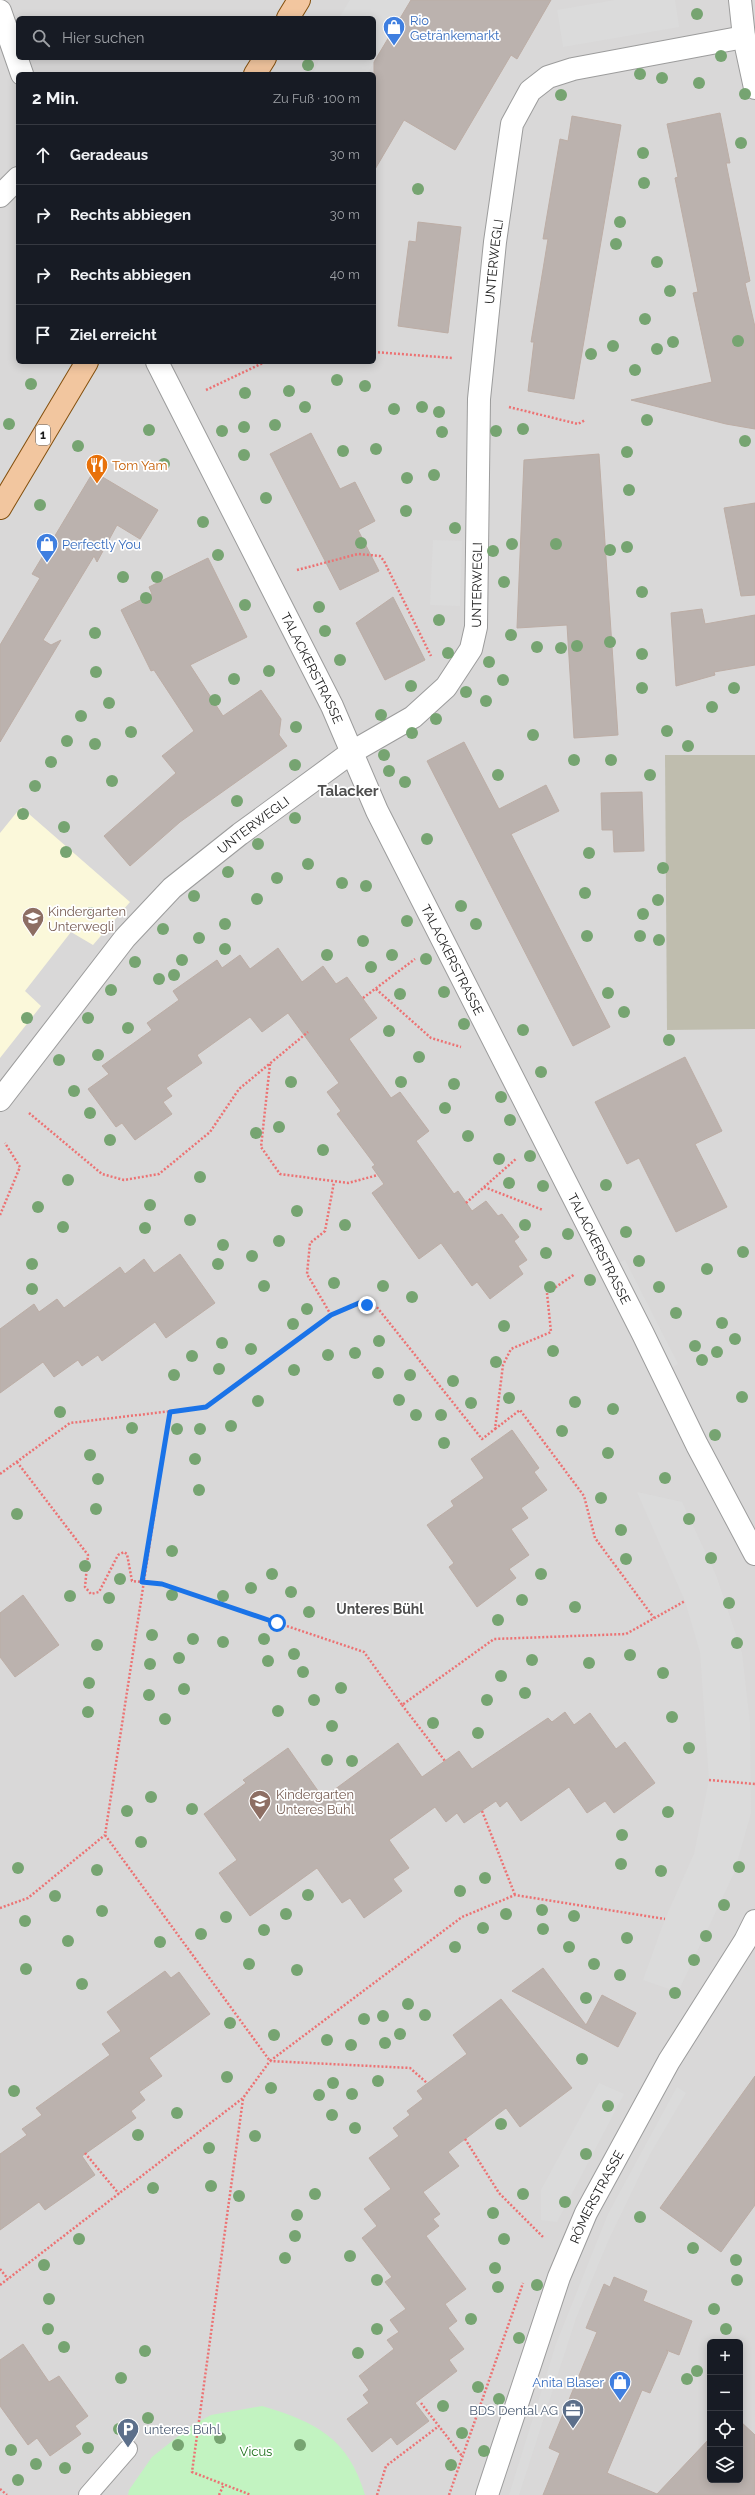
<!DOCTYPE html>
<html lang="de">
<meta charset="utf-8">
<style>
body{margin:0;font-family:Raleway,sans-serif;background:#20242c;color:#f1f3f6}
.controls{position:absolute;right:12px;bottom:12px;display:grid;overflow:hidden;border-radius:6px;box-shadow:0 2px 10px #0003}
.controls button{width:36px;height:36px;display:grid;place-items:center;padding:0;border:0;border-bottom:1px solid #363941;background:#171b24;color:#f1f3f6;font:20px sans-serif}
.stop{position:absolute;width:12px;height:12px;margin:-9px;border:3px solid #1a73e8;border-radius:50%;background:#fff}
.stop.end{background:#1a73e8;border-color:#fff;box-shadow:0 1px 4px #0008}
.list{margin:0;padding:0;list-style:none}
h2{display:flex;justify-content:space-between;align-items:center;height:52px;margin:0;padding:0 16px;font-size:17px}
h2 small{font-size:13px;font-weight:400;color:#9ea1a6}
.list li{display:grid;grid-template-columns:26px 1fr auto;gap:12px;align-items:center;box-sizing:border-box;height:60px;padding:0 16px;border-top:1px solid #363941}
.list b{display:block;font-size:15px;white-space:nowrap}
.list em{font-size:13px;font-style:normal;color:#9ea1a6}
.icon{flex:none;width:22px;height:22px;fill:none;stroke:currentColor;stroke-width:2;stroke-linecap:round;stroke-linejoin:round}
.map{position:relative;flex:none;width:755px;height:2495px;overflow:hidden}
.search{position:absolute;background:#171b24;box-shadow:0 2px 10px #0003;left:16px;top:16px;width:360px;height:44px;display:flex;align-items:center;gap:10px;box-sizing:border-box;padding:0 14px;border-radius:6px;color:#9ea1a6;font-size:15px}
.panel{position:absolute;background:#171b24;box-shadow:0 2px 10px #0003;left:16px;top:72px;width:360px;height:292px;border-radius:6px}
.map>svg:first-child{display:block}
.residential{fill:#d9d8d8;fill-rule:evenodd}
.education{fill:#fbf8da}
.construction{fill:#bfbdae}
.park{fill:#c2f3c1}
.parking{fill:#dbdbdb}
.building{fill:#bbb2ae;stroke:#bcada5}
.lines{fill:none;stroke-linecap:round;stroke-linejoin:round}
.lane-casing{stroke:#9c9c9c;stroke-width:20}
.street-casing{stroke:#9c9c9c;stroke-width:24}
.primary-casing{stroke:#84500e;stroke-width:24}
.path{stroke:#ec7273;stroke-width:2.5;stroke-dasharray:2 2;stroke-linecap:butt}
.lane{stroke:#fff;stroke-width:18}
.street{stroke:#fff;stroke-width:22}
.primary{stroke:#f2c69f;stroke-width:22}
.tree{fill:#76a471}
.route{stroke:#1a73e8;stroke-width:5}
.labels{text-anchor:middle;stroke-width:3.5;stroke-linejoin:round;paint-order:stroke}
.shield{fill:#fff;stroke:#5f5f5f;stroke-width:1}
.shield-label{font-size:12px;font-weight:bold;fill:#1b1b1b}
.shop-label{font-size:13px;fill:#366cbe;stroke:#fff;text-anchor:start}
.street-label{font-size:13px;fill:#1b1b1b;stroke:#fff}
.food-label{font-size:13px;fill:#c56008;stroke:#fff;text-anchor:start}
.education-label{font-size:13px;fill:#785e54;stroke:#fff;text-anchor:start}
.service-label{font-size:13px;fill:#4e5e75;stroke:#fff;text-anchor:end}
.park-label{font-size:13px;fill:#176d15;stroke:#fff}
.neighbourhood-label{font-size:14px;font-weight:bold;fill:#4e4e4e;stroke:#fff}
.quarter-label{font-size:15px;font-weight:bold;fill:#4e4e4e;stroke:#fff}
</style>
<div class="map">
<svg width="755" height="2495" viewBox="0 0 755 2495">
<rect width="100%" height="100%" fill="#ebe7e1"/>
<!-- residential -->
<path class="residential" d="M0,0H755V2495H0ZM18,18H374V58H18ZM18,74H374V362H18ZM710,2342H740V2480H710Z"/>
<!-- education -->
<path class="education" d="M21,807L130,902L93,945L71,932L25,991L41,1006L0,1058V833Z"/>
<!-- construction -->
<path class="construction" d="M665,755H755V1029L667,1030Z"/>
<!-- park -->
<path class="park" d="M262,2406C316,2422 348,2438 365,2495H128L129,2490L152,2457L191,2426L211,2415Z"/>
<!-- parking -->
<path class="parking" d="M350,0H411L367,74H313L320,58H374V18H339Z
M615,0H675L679,27L563,47L557,10Z
M433,540L462,541L460,606L430,605Z
M625,1260L678,1364L669,1369L616,1264Z
M637,1492L682,1502L716,1575L742,1653L750,1724L751,1813L734,1873L678,1992L643,1980L665,1919L694,1854L709,1780L700,1652L685,1601Z
M599,2083L624,2094L557,2222L541,2220V2190Z
M677,2087L686,2093L650,2154L609,2239L576,2318L519,2495H509L556,2344L608,2214Z"/>
<!-- building -->
<path class="building" d="M411,0H551L517,59L511,55L455,150L404,120L374,171V62Z
M720,113L730,163H726L750,281L745,283L755,327V429L726,424L631,400L712,382L693,293L698,292L675,178L678,177L667,124Z
M572,116L621,125L574,399L528,391L534,342H531L548,239H543L560,139L568,141Z
M418,222L461,227L448,333L398,326L409,241L416,242Z
M311,433L340,489L355,482L375,521L358,530L379,571L340,590L270,454Z
M599,454L618,735L574,738L567,625L517,628L524,460Z
M89,469L158,510L140,539L117,525L97,562L94,556L43,640L51,645L61,640L0,742V645L40,578L32,574L92,474Z
M755,503V595L741,596L724,508Z
M208,558L247,637L190,665L223,716L261,690L281,719L279,735L287,746L180,822L130,866L104,836L176,773L162,756L194,731L154,670L151,671L121,610L152,594L149,587Z
M393,597L425,660L385,680L356,623Z
M702,609L705,624L755,615V665L714,672L715,675L676,686L671,613Z
M464,742L499,809L546,785L559,811L511,834L610,1027L573,1046L427,761Z
M642,792L644,851L614,852L613,830H602L601,793Z
M278,948L302,982L323,966L336,984L347,977L377,1018L349,1039L391,1098L400,1092L429,1131L416,1141L454,1194L458,1191L472,1211L486,1201L498,1216L502,1214L519,1237L514,1241L527,1260L518,1266L523,1274L490,1299L477,1282L472,1286L441,1243L419,1259L372,1193L384,1184L372,1167L375,1165L337,1114L341,1111L327,1092L339,1083L288,1013L262,1032L250,1017L197,1055L202,1063L166,1088L172,1096L163,1102L172,1114L135,1140L122,1123L116,1127L88,1089L109,1074L102,1066L152,1030L147,1023L179,1000L173,991L217,960L222,968L240,955L250,969Z
M685,1057L722,1131L695,1144L727,1207L676,1232L639,1158L627,1164L595,1102Z
M180,1254L215,1303L166,1338L155,1322L102,1361L98,1355L82,1366L78,1360L54,1377L43,1362L0,1393V1329L34,1304L39,1312L57,1299L64,1308L120,1267L125,1274L144,1259L154,1273Z
M512,1430L539,1468L534,1472L547,1490L521,1508L528,1518L511,1529L529,1555L509,1569L516,1578L477,1607L449,1567L454,1563L427,1525L454,1506L451,1501L484,1478L471,1459Z
M23,1595L59,1645L15,1677L0,1657V1613Z
M565,1712L574,1725L590,1713L616,1749L625,1742L655,1783L614,1813L605,1801L587,1813L569,1787L521,1821L507,1801L500,1807L496,1801L464,1823L457,1813L446,1822L435,1807L389,1840L409,1868L393,1879L402,1891L364,1918L350,1898L342,1903L317,1868L250,1916L219,1873L237,1860L204,1814L246,1783L243,1780L288,1748L323,1798L398,1743L422,1777L459,1751L472,1769L548,1718L552,1722Z
M543,1968L586,2025L602,1995L636,2013L618,2047L512,1991Z
M165,1971L171,1978L179,1972L210,2014L149,2058L162,2076L139,2092L145,2100L131,2111L136,2118L82,2156L95,2175L45,2210L39,2202L0,2230V2154L27,2135L22,2129L42,2115L36,2108L110,2055L102,2044L121,2031L107,2012Z
M501,1999L572,2088L520,2127L506,2108L448,2152L459,2166L423,2192L440,2214L433,2219L439,2226L426,2236L466,2289L445,2304L457,2321L448,2328L464,2349L449,2360L457,2371L415,2403L429,2421L397,2445L391,2437L372,2452L347,2419L369,2403L363,2395L369,2390L359,2376L394,2349L387,2340L399,2332L390,2320L406,2309L385,2282L392,2277L362,2238L377,2226L364,2209L391,2189L369,2158L399,2136L393,2128L410,2115L407,2111L423,2099L417,2091L467,2054L453,2035Z
M755,2076V2205L721,2252L660,2208Z
M614,2277L647,2291L643,2301L692,2321L679,2355L666,2350L668,2352L650,2393L642,2390L607,2473L657,2494L710,2438V2480H740V2421L755,2435V2495H543L560,2453L549,2448L597,2332L586,2328L604,2284L610,2287Z
M23,2344L49,2382L59,2376L88,2416L75,2426L81,2434L50,2456L37,2438L28,2445L0,2406V2360Z"/>
<g class="lines">
<!-- lane casing -->
<g class="lane-casing">
<path id="lane" d="M88,2495L128,2449"/>
</g>
<!-- street casing -->
<g class="street-casing">
<g id="street">
<path d="M740,0L744,37L755,88"/>
<path d="M0,11L22,74"/>
<path d="M0,196L18,178"/>
<path id="s1" d="M157,362L332,706L377,811L643,1334L697,1445L755,1554"/>
<path id="s2" d="M0,1100L125,938L172,888L240,834L352,752L413,717L446,687L471,649L476,627L479,399L495,242L512,124L530,91L548,77L573,69L744,37"/>
<path id="s3" d="M487,2495L559,2277L586,2213L669,2061L745,1941L755,1921"/>
</g>
</g>
<!-- primary casing -->
<g class="primary-casing">
<path id="primary" d="M288,18L299,0
M255,74L265,58
M0,508L87,362"/>
</g>
<!-- path -->
<path class="path" d="M374,352L453,358
M206,390L265,362
M509,407L578,424L585,420
M297,570L358,554L380,556L384,561L431,656
M376,989L431,1038L461,1047
M363,998L415,959
M270,1064L261,1147L280,1174L348,1183L378,1175
M29,1113L102,1174L124,1180L159,1174L210,1132L239,1089L308,1032
M484,1187L543,1210
M466,1203L517,1158
M0,1215L20,1167L5,1143
M331,1315L307,1274L310,1243L325,1231L334,1182
M170,1412L105,1835L270,2061L462,1917L515,1895L665,1919
M495,1429L520,1410L584,1496L595,1538L654,1618
M17,1462L88,1555L85,1587L91,1594L99,1592L118,1555L124,1552L127,1554L132,1581L162,1584L364,1652L402,1705L494,1639L626,1634L685,1601
M0,1474L70,1423L206,1407L331,1315L359,1303L376,1306L482,1439L495,1429L503,1365L511,1349L551,1332L547,1293L575,1274
M402,1705L445,1761
M709,1780L755,1784
M482,1811L515,1895
M0,1908L28,1898L105,1835
M243,2099L192,2472L251,2495
M465,2139L499,2193L543,2237
M85,2153L119,2194
M0,2269L8,2279
M0,2285L243,2098L270,2061L410,2068L427,2083
M421,2403L462,2456
M0,2489L7,2495
M219,2495L224,2484
M377,2495L386,2466L439,2426
M449,2495L523,2283"/>
<!-- lane -->
<use href="#lane" class="lane"/>
<!-- street -->
<use href="#street" class="street"/>
<!-- primary -->
<use href="#primary" class="primary"/>
</g>
<!-- trees -->
<g class="tree">
<circle cx="697" cy="14" r="6"/>
<circle cx="721" cy="56" r="6"/>
<circle cx="308" cy="65" r="6"/>
<circle cx="640" cy="74" r="6"/>
<circle cx="662" cy="78" r="6"/>
<circle cx="699" cy="83" r="6"/>
<circle cx="745" cy="94" r="6"/>
<circle cx="561" cy="95" r="6"/>
<circle cx="741" cy="143" r="6"/>
<circle cx="643" cy="153" r="6"/>
<circle cx="644" cy="183" r="6"/>
<circle cx="418" cy="189" r="6"/>
<circle cx="620" cy="222" r="6"/>
<circle cx="616" cy="244" r="6"/>
<circle cx="657" cy="262" r="6"/>
<circle cx="670" cy="291" r="6"/>
<circle cx="645" cy="319" r="6"/>
<circle cx="738" cy="341" r="6"/>
<circle cx="673" cy="342" r="6"/>
<circle cx="613" cy="346" r="6"/>
<circle cx="657" cy="349" r="6"/>
<circle cx="591" cy="354" r="6"/>
<circle cx="635" cy="370" r="6"/>
<circle cx="337" cy="380" r="6"/>
<circle cx="31" cy="384" r="6"/>
<circle cx="365" cy="386" r="6"/>
<circle cx="289" cy="391" r="6"/>
<circle cx="245" cy="393" r="6"/>
<circle cx="305" cy="407" r="6"/>
<circle cx="422" cy="407" r="6"/>
<circle cx="394" cy="409" r="6"/>
<circle cx="439" cy="412" r="6"/>
<circle cx="647" cy="420" r="6"/>
<circle cx="9" cy="424" r="6"/>
<circle cx="275" cy="425" r="6"/>
<circle cx="244" cy="427" r="6"/>
<circle cx="523" cy="429" r="6"/>
<circle cx="149" cy="430" r="6"/>
<circle cx="222" cy="431" r="6"/>
<circle cx="496" cy="431" r="6"/>
<circle cx="442" cy="432" r="6"/>
<circle cx="745" cy="441" r="6"/>
<circle cx="78" cy="446" r="6"/>
<circle cx="376" cy="449" r="6"/>
<circle cx="343" cy="451" r="6"/>
<circle cx="627" cy="452" r="6"/>
<circle cx="244" cy="455" r="6"/>
<circle cx="164" cy="464" r="6"/>
<circle cx="434" cy="475" r="6"/>
<circle cx="407" cy="478" r="6"/>
<circle cx="629" cy="490" r="6"/>
<circle cx="266" cy="498" r="6"/>
<circle cx="40" cy="505" r="6"/>
<circle cx="406" cy="511" r="6"/>
<circle cx="203" cy="522" r="6"/>
<circle cx="455" cy="528" r="6"/>
<circle cx="361" cy="543" r="6"/>
<circle cx="512" cy="544" r="6"/>
<circle cx="556" cy="544" r="6"/>
<circle cx="627" cy="547" r="6"/>
<circle cx="610" cy="550" r="6"/>
<circle cx="493" cy="551" r="6"/>
<circle cx="218" cy="555" r="6"/>
<circle cx="123" cy="577" r="6"/>
<circle cx="157" cy="577" r="6"/>
<circle cx="504" cy="582" r="6"/>
<circle cx="642" cy="592" r="6"/>
<circle cx="146" cy="598" r="6"/>
<circle cx="245" cy="605" r="6"/>
<circle cx="319" cy="607" r="6"/>
<circle cx="439" cy="620" r="6"/>
<circle cx="325" cy="631" r="6"/>
<circle cx="95" cy="633" r="6"/>
<circle cx="511" cy="635" r="6"/>
<circle cx="610" cy="642" r="6"/>
<circle cx="577" cy="646" r="6"/>
<circle cx="537" cy="647" r="6"/>
<circle cx="561" cy="648" r="6"/>
<circle cx="448" cy="653" r="6"/>
<circle cx="642" cy="654" r="6"/>
<circle cx="340" cy="660" r="6"/>
<circle cx="489" cy="662" r="6"/>
<circle cx="269" cy="671" r="6"/>
<circle cx="96" cy="672" r="6"/>
<circle cx="234" cy="679" r="6"/>
<circle cx="503" cy="680" r="6"/>
<circle cx="411" cy="686" r="6"/>
<circle cx="642" cy="688" r="6"/>
<circle cx="734" cy="688" r="6"/>
<circle cx="466" cy="692" r="6"/>
<circle cx="215" cy="700" r="6"/>
<circle cx="486" cy="701" r="6"/>
<circle cx="109" cy="703" r="6"/>
<circle cx="712" cy="707" r="6"/>
<circle cx="381" cy="715" r="6"/>
<circle cx="81" cy="716" r="6"/>
<circle cx="436" cy="719" r="6"/>
<circle cx="296" cy="727" r="6"/>
<circle cx="667" cy="731" r="6"/>
<circle cx="131" cy="732" r="6"/>
<circle cx="412" cy="733" r="6"/>
<circle cx="533" cy="735" r="6"/>
<circle cx="67" cy="741" r="6"/>
<circle cx="95" cy="744" r="6"/>
<circle cx="688" cy="746" r="6"/>
<circle cx="384" cy="755" r="6"/>
<circle cx="574" cy="760" r="6"/>
<circle cx="611" cy="760" r="6"/>
<circle cx="51" cy="762" r="6"/>
<circle cx="295" cy="765" r="6"/>
<circle cx="389" cy="771" r="6"/>
<circle cx="498" cy="775" r="6"/>
<circle cx="650" cy="775" r="6"/>
<circle cx="112" cy="781" r="6"/>
<circle cx="405" cy="782" r="6"/>
<circle cx="35" cy="786" r="6"/>
<circle cx="237" cy="801" r="6"/>
<circle cx="23" cy="814" r="6"/>
<circle cx="295" cy="818" r="6"/>
<circle cx="64" cy="827" r="6"/>
<circle cx="427" cy="839" r="6"/>
<circle cx="258" cy="844" r="6"/>
<circle cx="66" cy="852" r="6"/>
<circle cx="589" cy="853" r="6"/>
<circle cx="308" cy="864" r="6"/>
<circle cx="663" cy="868" r="6"/>
<circle cx="228" cy="872" r="6"/>
<circle cx="277" cy="878" r="6"/>
<circle cx="342" cy="883" r="6"/>
<circle cx="366" cy="886" r="6"/>
<circle cx="585" cy="893" r="6"/>
<circle cx="194" cy="896" r="6"/>
<circle cx="257" cy="899" r="6"/>
<circle cx="658" cy="900" r="6"/>
<circle cx="461" cy="906" r="6"/>
<circle cx="91" cy="913" r="6"/>
<circle cx="643" cy="914" r="6"/>
<circle cx="407" cy="921" r="6"/>
<circle cx="225" cy="924" r="6"/>
<circle cx="476" cy="924" r="6"/>
<circle cx="163" cy="929" r="6"/>
<circle cx="587" cy="936" r="6"/>
<circle cx="640" cy="936" r="6"/>
<circle cx="199" cy="938" r="6"/>
<circle cx="659" cy="940" r="6"/>
<circle cx="363" cy="941" r="6"/>
<circle cx="225" cy="949" r="6"/>
<circle cx="327" cy="955" r="6"/>
<circle cx="392" cy="955" r="6"/>
<circle cx="426" cy="959" r="6"/>
<circle cx="182" cy="960" r="6"/>
<circle cx="135" cy="962" r="6"/>
<circle cx="371" cy="967" r="6"/>
<circle cx="174" cy="975" r="6"/>
<circle cx="159" cy="979" r="6"/>
<circle cx="111" cy="990" r="6"/>
<circle cx="444" cy="992" r="6"/>
<circle cx="608" cy="993" r="6"/>
<circle cx="400" cy="994" r="6"/>
<circle cx="624" cy="1012" r="6"/>
<circle cx="27" cy="1018" r="6"/>
<circle cx="88" cy="1018" r="6"/>
<circle cx="464" cy="1024" r="6"/>
<circle cx="128" cy="1028" r="6"/>
<circle cx="523" cy="1030" r="6"/>
<circle cx="389" cy="1031" r="6"/>
<circle cx="669" cy="1040" r="6"/>
<circle cx="98" cy="1055" r="6"/>
<circle cx="419" cy="1057" r="6"/>
<circle cx="59" cy="1060" r="6"/>
<circle cx="541" cy="1072" r="6"/>
<circle cx="291" cy="1082" r="6"/>
<circle cx="401" cy="1082" r="6"/>
<circle cx="454" cy="1084" r="6"/>
<circle cx="74" cy="1091" r="6"/>
<circle cx="501" cy="1097" r="6"/>
<circle cx="445" cy="1108" r="6"/>
<circle cx="90" cy="1113" r="6"/>
<circle cx="510" cy="1120" r="6"/>
<circle cx="279" cy="1127" r="6"/>
<circle cx="256" cy="1133" r="6"/>
<circle cx="468" cy="1136" r="6"/>
<circle cx="110" cy="1140" r="6"/>
<circle cx="323" cy="1150" r="6"/>
<circle cx="530" cy="1156" r="6"/>
<circle cx="499" cy="1159" r="6"/>
<circle cx="200" cy="1177" r="6"/>
<circle cx="68" cy="1180" r="6"/>
<circle cx="509" cy="1183" r="6"/>
<circle cx="606" cy="1185" r="6"/>
<circle cx="543" cy="1186" r="6"/>
<circle cx="150" cy="1205" r="6"/>
<circle cx="38" cy="1207" r="6"/>
<circle cx="297" cy="1211" r="6"/>
<circle cx="190" cy="1220" r="6"/>
<circle cx="345" cy="1225" r="6"/>
<circle cx="525" cy="1225" r="6"/>
<circle cx="63" cy="1227" r="6"/>
<circle cx="145" cy="1228" r="6"/>
<circle cx="626" cy="1232" r="6"/>
<circle cx="568" cy="1234" r="6"/>
<circle cx="279" cy="1241" r="6"/>
<circle cx="223" cy="1245" r="6"/>
<circle cx="743" cy="1252" r="6"/>
<circle cx="546" cy="1253" r="6"/>
<circle cx="252" cy="1256" r="6"/>
<circle cx="639" cy="1261" r="6"/>
<circle cx="32" cy="1264" r="6"/>
<circle cx="218" cy="1264" r="6"/>
<circle cx="707" cy="1269" r="6"/>
<circle cx="590" cy="1280" r="6"/>
<circle cx="334" cy="1283" r="6"/>
<circle cx="264" cy="1286" r="6"/>
<circle cx="383" cy="1286" r="6"/>
<circle cx="550" cy="1287" r="6"/>
<circle cx="659" cy="1287" r="6"/>
<circle cx="32" cy="1289" r="6"/>
<circle cx="412" cy="1297" r="6"/>
<circle cx="307" cy="1309" r="6"/>
<circle cx="676" cy="1313" r="6"/>
<circle cx="722" cy="1323" r="6"/>
<circle cx="293" cy="1324" r="6"/>
<circle cx="504" cy="1326" r="6"/>
<circle cx="735" cy="1339" r="6"/>
<circle cx="379" cy="1341" r="6"/>
<circle cx="222" cy="1343" r="6"/>
<circle cx="695" cy="1346" r="6"/>
<circle cx="251" cy="1349" r="6"/>
<circle cx="553" cy="1351" r="6"/>
<circle cx="717" cy="1352" r="6"/>
<circle cx="355" cy="1353" r="6"/>
<circle cx="328" cy="1355" r="6"/>
<circle cx="192" cy="1356" r="6"/>
<circle cx="702" cy="1360" r="6"/>
<circle cx="496" cy="1362" r="6"/>
<circle cx="219" cy="1369" r="6"/>
<circle cx="294" cy="1370" r="6"/>
<circle cx="378" cy="1373" r="6"/>
<circle cx="174" cy="1375" r="6"/>
<circle cx="410" cy="1375" r="6"/>
<circle cx="453" cy="1381" r="6"/>
<circle cx="742" cy="1397" r="6"/>
<circle cx="509" cy="1398" r="6"/>
<circle cx="399" cy="1400" r="6"/>
<circle cx="258" cy="1401" r="6"/>
<circle cx="575" cy="1402" r="6"/>
<circle cx="471" cy="1403" r="6"/>
<circle cx="613" cy="1409" r="6"/>
<circle cx="60" cy="1412" r="6"/>
<circle cx="416" cy="1415" r="6"/>
<circle cx="441" cy="1415" r="6"/>
<circle cx="231" cy="1426" r="6"/>
<circle cx="132" cy="1428" r="6"/>
<circle cx="177" cy="1429" r="6"/>
<circle cx="200" cy="1429" r="6"/>
<circle cx="562" cy="1431" r="6"/>
<circle cx="715" cy="1435" r="6"/>
<circle cx="444" cy="1443" r="6"/>
<circle cx="608" cy="1453" r="6"/>
<circle cx="90" cy="1455" r="6"/>
<circle cx="195" cy="1459" r="6"/>
<circle cx="665" cy="1478" r="6"/>
<circle cx="98" cy="1479" r="6"/>
<circle cx="199" cy="1490" r="6"/>
<circle cx="601" cy="1498" r="6"/>
<circle cx="96" cy="1509" r="6"/>
<circle cx="17" cy="1514" r="6"/>
<circle cx="689" cy="1519" r="6"/>
<circle cx="621" cy="1530" r="6"/>
<circle cx="172" cy="1551" r="6"/>
<circle cx="711" cy="1558" r="6"/>
<circle cx="626" cy="1559" r="6"/>
<circle cx="85" cy="1566" r="6"/>
<circle cx="272" cy="1574" r="6"/>
<circle cx="541" cy="1574" r="6"/>
<circle cx="120" cy="1579" r="6"/>
<circle cx="251" cy="1588" r="6"/>
<circle cx="291" cy="1592" r="6"/>
<circle cx="172" cy="1595" r="6"/>
<circle cx="70" cy="1596" r="6"/>
<circle cx="223" cy="1596" r="6"/>
<circle cx="109" cy="1598" r="6"/>
<circle cx="522" cy="1600" r="6"/>
<circle cx="729" cy="1603" r="6"/>
<circle cx="575" cy="1607" r="6"/>
<circle cx="309" cy="1612" r="6"/>
<circle cx="498" cy="1620" r="6"/>
<circle cx="152" cy="1635" r="6"/>
<circle cx="193" cy="1639" r="6"/>
<circle cx="264" cy="1639" r="6"/>
<circle cx="223" cy="1642" r="6"/>
<circle cx="737" cy="1643" r="6"/>
<circle cx="97" cy="1645" r="6"/>
<circle cx="294" cy="1654" r="6"/>
<circle cx="630" cy="1655" r="6"/>
<circle cx="179" cy="1658" r="6"/>
<circle cx="532" cy="1660" r="6"/>
<circle cx="268" cy="1661" r="6"/>
<circle cx="589" cy="1663" r="6"/>
<circle cx="150" cy="1664" r="6"/>
<circle cx="303" cy="1672" r="6"/>
<circle cx="663" cy="1673" r="6"/>
<circle cx="501" cy="1676" r="6"/>
<circle cx="89" cy="1683" r="6"/>
<circle cx="341" cy="1688" r="6"/>
<circle cx="184" cy="1689" r="6"/>
<circle cx="525" cy="1693" r="6"/>
<circle cx="149" cy="1695" r="6"/>
<circle cx="314" cy="1700" r="6"/>
<circle cx="487" cy="1700" r="6"/>
<circle cx="278" cy="1711" r="6"/>
<circle cx="88" cy="1712" r="6"/>
<circle cx="672" cy="1717" r="6"/>
<circle cx="165" cy="1719" r="6"/>
<circle cx="433" cy="1723" r="6"/>
<circle cx="332" cy="1726" r="6"/>
<circle cx="478" cy="1733" r="6"/>
<circle cx="689" cy="1748" r="6"/>
<circle cx="327" cy="1760" r="6"/>
<circle cx="352" cy="1761" r="6"/>
<circle cx="151" cy="1797" r="6"/>
<circle cx="192" cy="1809" r="6"/>
<circle cx="127" cy="1811" r="6"/>
<circle cx="668" cy="1812" r="6"/>
<circle cx="622" cy="1835" r="6"/>
<circle cx="141" cy="1842" r="6"/>
<circle cx="621" cy="1864" r="6"/>
<circle cx="739" cy="1867" r="6"/>
<circle cx="18" cy="1868" r="6"/>
<circle cx="97" cy="1870" r="6"/>
<circle cx="661" cy="1871" r="6"/>
<circle cx="485" cy="1878" r="6"/>
<circle cx="460" cy="1891" r="6"/>
<circle cx="308" cy="1895" r="6"/>
<circle cx="55" cy="1896" r="6"/>
<circle cx="724" cy="1905" r="6"/>
<circle cx="542" cy="1910" r="6"/>
<circle cx="102" cy="1911" r="6"/>
<circle cx="286" cy="1914" r="6"/>
<circle cx="506" cy="1914" r="6"/>
<circle cx="574" cy="1916" r="6"/>
<circle cx="226" cy="1917" r="6"/>
<circle cx="25" cy="1921" r="6"/>
<circle cx="483" cy="1928" r="6"/>
<circle cx="543" cy="1929" r="6"/>
<circle cx="264" cy="1930" r="6"/>
<circle cx="201" cy="1934" r="6"/>
<circle cx="706" cy="1936" r="6"/>
<circle cx="627" cy="1938" r="6"/>
<circle cx="68" cy="1941" r="6"/>
<circle cx="160" cy="1942" r="6"/>
<circle cx="455" cy="1947" r="6"/>
<circle cx="569" cy="1947" r="6"/>
<circle cx="694" cy="1960" r="6"/>
<circle cx="249" cy="1964" r="6"/>
<circle cx="594" cy="1964" r="6"/>
<circle cx="26" cy="1969" r="6"/>
<circle cx="297" cy="1970" r="6"/>
<circle cx="620" cy="1975" r="6"/>
<circle cx="82" cy="1984" r="6"/>
<circle cx="675" cy="1993" r="6"/>
<circle cx="586" cy="1998" r="6"/>
<circle cx="408" cy="2004" r="6"/>
<circle cx="425" cy="2015" r="6"/>
<circle cx="383" cy="2016" r="6"/>
<circle cx="364" cy="2019" r="6"/>
<circle cx="230" cy="2023" r="6"/>
<circle cx="400" cy="2034" r="6"/>
<circle cx="274" cy="2035" r="6"/>
<circle cx="327" cy="2040" r="6"/>
<circle cx="385" cy="2043" r="6"/>
<circle cx="351" cy="2045" r="6"/>
<circle cx="582" cy="2059" r="6"/>
<circle cx="227" cy="2077" r="6"/>
<circle cx="378" cy="2081" r="6"/>
<circle cx="333" cy="2083" r="6"/>
<circle cx="271" cy="2088" r="6"/>
<circle cx="14" cy="2091" r="6"/>
<circle cx="352" cy="2094" r="6"/>
<circle cx="319" cy="2095" r="6"/>
<circle cx="608" cy="2106" r="6"/>
<circle cx="177" cy="2113" r="6"/>
<circle cx="332" cy="2115" r="6"/>
<circle cx="501" cy="2124" r="6"/>
<circle cx="355" cy="2128" r="6"/>
<circle cx="138" cy="2135" r="6"/>
<circle cx="255" cy="2136" r="6"/>
<circle cx="209" cy="2148" r="6"/>
<circle cx="586" cy="2154" r="6"/>
<circle cx="211" cy="2186" r="6"/>
<circle cx="153" cy="2188" r="6"/>
<circle cx="315" cy="2194" r="6"/>
<circle cx="523" cy="2194" r="6"/>
<circle cx="239" cy="2196" r="6"/>
<circle cx="565" cy="2202" r="6"/>
<circle cx="493" cy="2213" r="6"/>
<circle cx="297" cy="2215" r="6"/>
<circle cx="640" cy="2217" r="6"/>
<circle cx="295" cy="2236" r="6"/>
<circle cx="79" cy="2239" r="6"/>
<circle cx="504" cy="2239" r="6"/>
<circle cx="693" cy="2248" r="6"/>
<circle cx="350" cy="2256" r="6"/>
<circle cx="285" cy="2258" r="6"/>
<circle cx="736" cy="2260" r="6"/>
<circle cx="44" cy="2265" r="6"/>
<circle cx="495" cy="2268" r="6"/>
<circle cx="377" cy="2280" r="6"/>
<circle cx="737" cy="2280" r="6"/>
<circle cx="537" cy="2285" r="6"/>
<circle cx="498" cy="2287" r="6"/>
<circle cx="49" cy="2299" r="6"/>
<circle cx="714" cy="2309" r="6"/>
<circle cx="471" cy="2319" r="6"/>
<circle cx="48" cy="2329" r="6"/>
<circle cx="377" cy="2329" r="6"/>
<circle cx="726" cy="2329" r="6"/>
<circle cx="519" cy="2338" r="6"/>
<circle cx="64" cy="2347" r="6"/>
<circle cx="145" cy="2351" r="6"/>
<circle cx="358" cy="2353" r="6"/>
<circle cx="697" cy="2371" r="6"/>
<circle cx="121" cy="2378" r="6"/>
<circle cx="687" cy="2379" r="6"/>
<circle cx="478" cy="2387" r="6"/>
<circle cx="499" cy="2399" r="6"/>
<circle cx="443" cy="2406" r="6"/>
<circle cx="148" cy="2418" r="6"/>
<circle cx="119" cy="2429" r="6"/>
<circle cx="462" cy="2433" r="6"/>
<circle cx="220" cy="2438" r="6"/>
<circle cx="178" cy="2445" r="6"/>
<circle cx="300" cy="2445" r="6"/>
<circle cx="88" cy="2448" r="6"/>
<circle cx="11" cy="2450" r="6"/>
<circle cx="484" cy="2451" r="6"/>
<circle cx="36" cy="2464" r="6"/>
<circle cx="451" cy="2465" r="6"/>
<circle cx="65" cy="2468" r="6"/>
<circle cx="18" cy="2480" r="6"/>
</g>
<g class="lines">
<!-- route -->
<path class="route" d="M277,1623L162,1584L142,1582L170,1412L206,1407L331,1315L359,1303L367,1305"/>
</g>
<!-- icons -->
<defs>
<g id="shop-pin" transform="scale(1.15)"><path d="M0 17L-7.5 6A9.5 9.5 0 1 1 7.5 6Z" fill="#3f7fe0" stroke="#fff"/><path d="M-5-2.5h2.3a2.7 3.5 0 0 1 5.4 0H5L5.5 6h-11ZM-1.5-2.5h3a1.5 2.3 0 0 0-3 0Z" fill="#fff"/></g>
<g id="restaurant-pin" transform="scale(1.15)"><path d="M0 17L-7.5 6A9.5 9.5 0 1 1 7.5 6Z" fill="#e8710a" stroke="#fff"/><path d="M-5-6h1v4h1v-4h1v4h1v-4h1v5L-1.5 .5V6h-2V.5L-5-1ZM5-6V6H3V1.5H1.5Q1.5-4 5-6Z" fill="#fff"/></g>
<g id="school-pin" transform="scale(1.15)"><path d="M0 17L-7.5 6A9.5 9.5 0 1 1 7.5 6Z" fill="#8d6e63" stroke="#fff"/><path d="M0-5L7-2L0 1L-7-2ZM-4 1L0 2.5L4 1V4Q0 6-4 4Z" fill="#fff"/></g>
<g id="office-pin" transform="scale(1.15)"><path d="M0 17L-7.5 6A9.5 9.5 0 1 1 7.5 6Z" fill="#5c6f8a" stroke="#fff"/><path d="M-6-3h4V-5.5h4V-3h4V5H-6ZM-1-4.5V-3h2v-1.5ZM-6 0V1H6V0Z" fill="#fff"/></g>
<g id="parking-pin" transform="scale(1.15)"><path d="M0 17L-7.5 6A9.5 9.5 0 1 1 7.5 6Z" fill="#5c6f8a" stroke="#fff"/><path d="M-3.5-5.5H1a3.5 3.5 0 0 1 0 7H-1V5.5H-3.5ZM-1-3.4V-.6H.8a1.4 1.4 0 0 0 0-2.8Z" fill="#fff"/></g>
</defs>
<g fill-rule="evenodd">
<use href="#shop-pin" x="394" y="27"/>
<use href="#restaurant-pin" x="97" y="465"/>
<use href="#shop-pin" x="47" y="544"/>
<use href="#school-pin" x="33" y="918"/>
<use href="#school-pin" x="260" y="1801"/>
<use href="#shop-pin" x="620" y="2382"/>
<use href="#office-pin" x="573" y="2410"/>
<use href="#parking-pin" x="128" y="2429"/>
</g>
<g class="labels">
<!-- shield labels -->
<rect class="shield" x="36" y="425" width="14" height="20" rx="3"/>
<g class="shield-label">
<text x="43" y="439">1</text>
</g>
<!-- shop labels -->
<g class="shop-label">
<text x="410" y="25">Rio<tspan x="410" dy="15">Getränkemarkt</tspan></text>
<text x="62" y="549">Perfectly You</text>
<text x="604" y="2387" text-anchor="end">Anita Blaser</text>
</g>
<!-- street labels -->
<g class="street-label">
<text dy="5" stroke="none"><textPath href="#s2" startOffset="1048">UNTERWEGLI</textPath></text>
<text dy="5" stroke="none"><textPath href="#s2" startOffset="724">UNTERWEGLI</textPath></text>
<text dy="5" stroke="none"><textPath href="#s1" startOffset="343">TALACKERSTRASSE</textPath></text>
<text dy="5" stroke="none"><textPath href="#s2" startOffset="376">UNTERWEGLI</textPath></text>
<text dy="5" stroke="none"><textPath href="#s1" startOffset="667">TALACKERSTRASSE</textPath></text>
<text dy="5" stroke="none"><textPath href="#s1" startOffset="991">TALACKERSTRASSE</textPath></text>
<text dy="5" stroke="none"><textPath href="#s3" startOffset="318">RÖMERSTRASSE</textPath></text>
</g>
<!-- food labels -->
<g class="food-label">
<text x="112" y="470">Tom Yam</text>
</g>
<!-- education labels -->
<g class="education-label">
<text x="48" y="916">Kindergarten<tspan x="48" dy="15">Unterwegli</tspan></text>
<text x="276" y="1799">Kindergarten<tspan x="276" dy="15">Unteres Bühl</tspan></text>
</g>
<!-- service labels -->
<g class="service-label">
<text x="558" y="2415">BDS Dental AG</text>
<text x="144" y="2434" text-anchor="start">unteres Bühl</text>
</g>
<!-- park labels -->
<g class="park-label">
<text x="256" y="2456">Vicus</text>
</g>
<!-- neighbourhood labels -->
<g class="neighbourhood-label">
<text x="380" y="1614">Unteres Bühl</text>
</g>
<!-- quarter labels -->
<g class="quarter-label">
<text x="348" y="796">Talacker</text>
</g>
</g>
</svg>
<div class="controls">
<button>+</button>
<button>−</button>
<button><svg class="icon" aria-label="locate" viewBox="0 0 24 24"><circle cx="12" cy="12" r="6"/><path d="M12 2v4M12 18v4M2 12h4M18 12h4"/></svg></button>
<button><svg class="icon" aria-label="layers" viewBox="0 0 24 24"><path d="M12 4l9 5-9 5-9-5zM3 14l9 5 9-5"/></svg></button>
</div>
<div class="stop" style="left:277px;top:1623px"></div>
<div class="stop end" style="left:367px;top:1305px"></div>
<div class="search"><svg class="icon" aria-label="search" viewBox="0 0 24 24"><circle cx="10" cy="10" r="6"/><path d="M15 15l6 6"/></svg>Hier suchen</div>
<section class="panel">
<h2>2 Min.<small>Zu Fuß · 100 m</small></h2>
<ul class="list">
<li><svg class="icon" aria-label="ahead" viewBox="0 0 24 24"><path d="M12 20V5M6 11l6-6 6 6"/></svg><div><b>Geradeaus</b></div><em>30 m</em></li>
<li><svg class="icon" aria-label="right" viewBox="0 0 24 24"><path d="M7 20v-9h11M14 6l5 5-5 5"/></svg><div><b>Rechts abbiegen</b></div><em>30 m</em></li>
<li><svg class="icon" aria-label="right" viewBox="0 0 24 24"><path d="M7 20v-9h11M14 6l5 5-5 5"/></svg><div><b>Rechts abbiegen</b></div><em>40 m</em></li>
<li><svg class="icon" aria-label="arrive" viewBox="0 0 24 24"><path d="M6 21V4h12l-3 4 3 4H6"/></svg><div><b>Ziel erreicht</b></div></li>
</ul>
</section>
</div>
